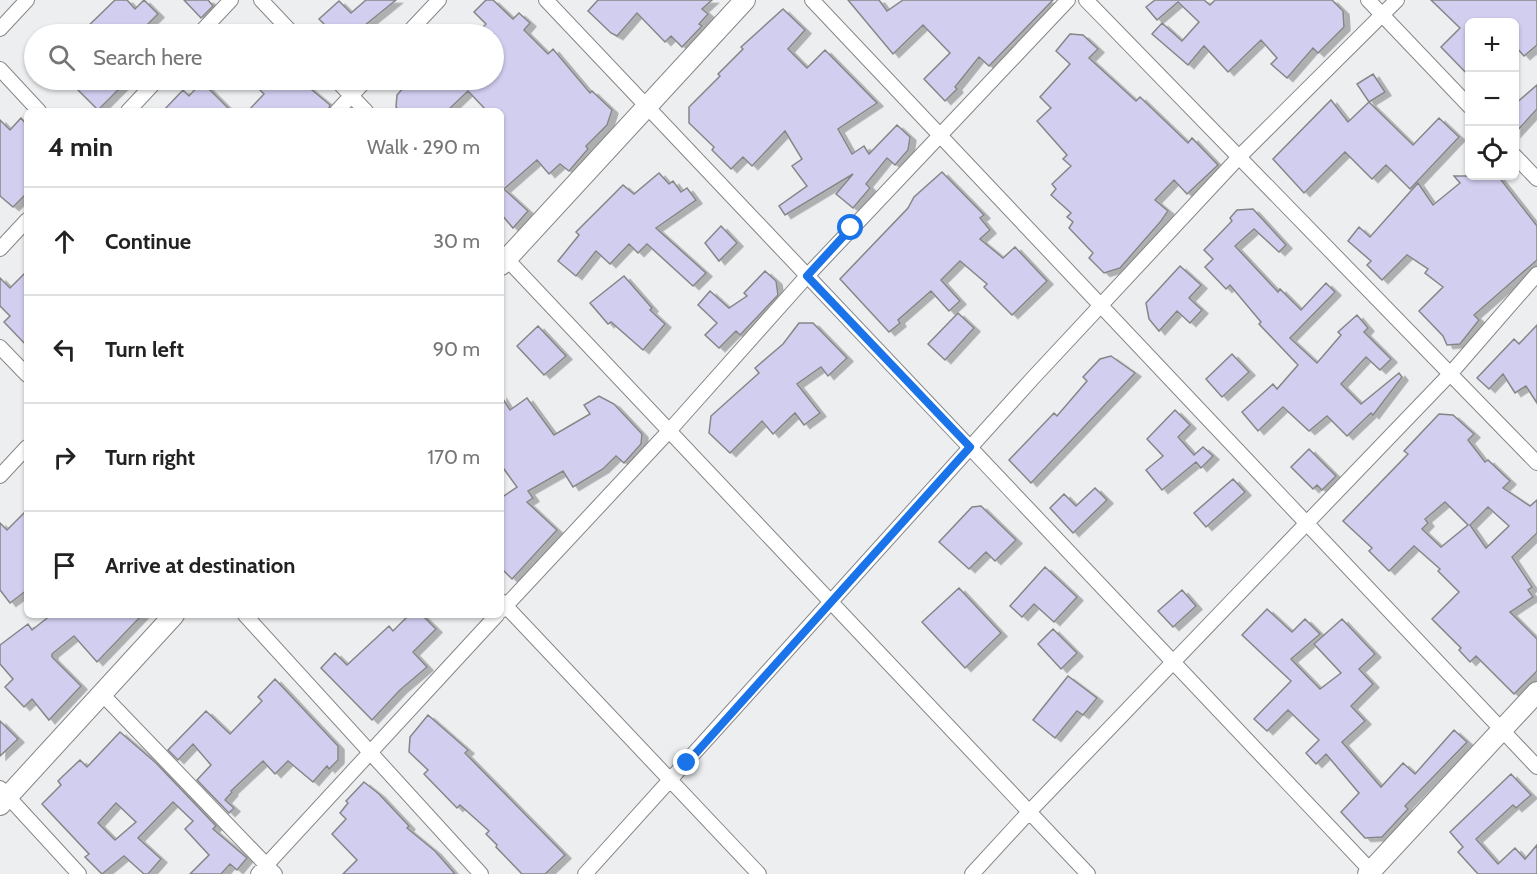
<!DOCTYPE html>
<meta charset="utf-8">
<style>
body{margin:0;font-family:Cabin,sans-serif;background:#f6f6f6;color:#222}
.controls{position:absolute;right:18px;top:18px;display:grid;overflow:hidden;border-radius:9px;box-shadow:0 2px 4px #0004}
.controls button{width:54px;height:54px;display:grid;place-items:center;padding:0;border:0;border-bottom:2px solid #e0e0e0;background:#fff;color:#222;font:30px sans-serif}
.stop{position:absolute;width:18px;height:18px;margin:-14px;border:4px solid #1a73e8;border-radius:50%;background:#fff}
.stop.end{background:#1a73e8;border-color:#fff;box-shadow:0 2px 6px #0008}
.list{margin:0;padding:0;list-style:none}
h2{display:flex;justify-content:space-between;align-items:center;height:78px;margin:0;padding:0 24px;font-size:26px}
h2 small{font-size:20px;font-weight:400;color:#767676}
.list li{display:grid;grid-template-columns:39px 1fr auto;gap:18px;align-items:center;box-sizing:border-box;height:108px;padding:0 24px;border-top:2px solid #e0e0e0}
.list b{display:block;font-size:22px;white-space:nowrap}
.list em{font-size:20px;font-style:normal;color:#767676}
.icon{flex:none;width:33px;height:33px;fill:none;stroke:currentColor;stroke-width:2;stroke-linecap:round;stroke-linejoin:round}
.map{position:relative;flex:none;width:1537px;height:874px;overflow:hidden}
.search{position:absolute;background:#fff;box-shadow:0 2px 4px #0004;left:24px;top:24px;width:480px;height:66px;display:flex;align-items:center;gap:15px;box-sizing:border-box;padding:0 21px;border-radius:33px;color:#767676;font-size:22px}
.panel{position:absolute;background:#fff;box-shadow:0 2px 4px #0004;left:24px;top:108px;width:480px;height:510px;border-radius:9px}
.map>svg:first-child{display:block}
.building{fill:#d1cef0;stroke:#868687;stroke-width:1.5;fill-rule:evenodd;filter:url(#shadow)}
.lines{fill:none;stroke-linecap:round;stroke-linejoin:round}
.street-casing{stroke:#868688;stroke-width:16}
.secondary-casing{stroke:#868688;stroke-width:22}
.street{stroke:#fff;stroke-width:14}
.secondary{stroke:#fff;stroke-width:20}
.route{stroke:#1a73e8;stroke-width:8}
</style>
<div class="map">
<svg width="1537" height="874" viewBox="0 0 1537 874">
<defs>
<filter id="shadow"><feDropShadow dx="6" dy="3.5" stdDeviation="0" flood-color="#0004"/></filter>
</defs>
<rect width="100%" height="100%" fill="#edeef0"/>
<!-- building -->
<path class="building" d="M115,0H127L135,9L144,0L158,14L147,25L157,34H80Z
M184,0H208L213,6L201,18Z
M366,0H396L354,34H334L319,19L339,1L351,13Z
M486,0H493L513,19L519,13L530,23L524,30L548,54L553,49L590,93L592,91L612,110L607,125L586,146L588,149L569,171L560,164L549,174L537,160L504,189L528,211L513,228L501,214V111H487L468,91L447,111H400L396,107L397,95L410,80H494V34H476L486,24L474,12Z
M598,0H712L702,9L708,14L699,24L702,26L682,47L671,36L665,42L637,13L617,36L611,33L588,11Z
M848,0H879L887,11L903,0H1053L989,66L979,57L955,87L957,89L945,101L924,79L950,53L923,25L893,54Z
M1155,0H1204L1210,5L1215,0H1332L1343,11L1344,27L1318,53L1313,48L1287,78L1271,64L1277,58L1261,40L1228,72L1204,46L1188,65L1152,34L1162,23L1182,41L1199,22L1178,2L1157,20L1146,7Z
M1431,0H1537V45L1524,56L1515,46V22H1470V77L1441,47L1460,28Z
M783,9L805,30L788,49L807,68L825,50L877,103L838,129L852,154L864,146L869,154L897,125L910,137L908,150L895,165L887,158L866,184L870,188L853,208L836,194L853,174L785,215L779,206L807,186L792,166L802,159L785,131L752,166L743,157L731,169L712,150L714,147L689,123V107L720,76L718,74L743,49L741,47Z
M1070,34L1083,35L1098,49L1089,58L1136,101L1140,97L1188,143L1192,138L1218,165L1187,194L1174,180L1155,200L1168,211L1161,221L1120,268L1104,273L1089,258L1093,253L1069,228L1073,222L1067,217L1071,213L1051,195L1056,189L1052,184L1071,166L1063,159L1067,155L1037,121L1051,108L1040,97L1070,64L1056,51Z
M1373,74L1385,92L1369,102L1357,84Z
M68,80H128L98,110Z
M250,80H300L330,105L328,111H248L264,94Z
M202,82L231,111H163L183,90L189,96Z
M1537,85V109L1515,133V104Z
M1331,100L1348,122L1369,102L1413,145L1439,118L1459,137L1410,189L1386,165L1372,179L1345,152L1304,193L1273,159Z
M21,118L27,125V193L13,207L0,196V120L10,130Z
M942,172L984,215L980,218L990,230L980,239L1003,258L1015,247L1047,281L1012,315L984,287L987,284L960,261L941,280L960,301L949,311L931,291L898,320L900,323L889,332L840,279L908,208L914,197Z
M659,173L669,184L673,181L681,192L687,188L696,200L656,228L706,273L693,286L647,244L638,253L629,244L610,264L596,251L576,276L558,261L579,235L576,232L623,185L634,194Z
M1454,176H1498L1537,226V260L1474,315L1479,320L1460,344L1447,345L1443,336L1419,311L1443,287L1425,273L1428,269L1407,255L1382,280L1367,265L1371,261L1348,241L1359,227L1370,237L1418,183L1433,205L1460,183Z
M1253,209L1286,245L1279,252L1254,229L1235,246L1278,292L1280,289L1301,310L1326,283L1335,292L1290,338L1317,363L1341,335L1338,332L1357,315L1368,328L1364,332L1391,359L1380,370L1366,357L1341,384L1361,404L1399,373L1402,377L1373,415L1371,413L1347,436L1327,416L1309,431L1283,407L1258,431L1242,412L1273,384L1277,389L1298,365L1259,324L1261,322L1230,285L1226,289L1205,267L1213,259L1204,250L1232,221L1230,218L1237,210Z
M721,226L737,243L719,261L705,243Z
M1180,266L1201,285L1189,298L1202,310L1190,323L1177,311L1159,331L1149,319L1146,303Z
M27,271V346L4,322L10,316L0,306V278L10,288Z
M765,271L776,281L778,295L740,335L736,331L719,348L705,335L717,323L698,305L710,291L729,308L747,296L744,293Z
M624,276L652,308L650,310L665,324L643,350L611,322L608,324L590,303Z
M958,313L974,328L945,360L928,344Z
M799,323H813L847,358L828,376L821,367L797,384L820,413L804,425L795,413L773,434L762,421L730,453L709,433L711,416L759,373L755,368L783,344Z
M1537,325V403L1526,386L1515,393L1503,374L1489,389L1477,378L1514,339L1519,344Z
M538,326L566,356L544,375L517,346Z
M1232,354L1249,372L1222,397L1206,379Z
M1111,356L1135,373L1031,483L1009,460L1054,413L1057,416L1087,381L1083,377L1100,359Z
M501,396L510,410L527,398L554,435L590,414L584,405L599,396L614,404L642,434L641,444L624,463L616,456L603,469L573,487L563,471L528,491L533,498L527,502L557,530L512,579L501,568V498L517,487L501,465Z
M1175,410L1190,425L1178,437L1194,455L1203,447L1213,456L1201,468L1196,462L1162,490L1146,470L1163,456L1147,439Z
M1439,414L1453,415L1474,434L1468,440L1485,462L1488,460L1510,481L1503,488L1530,506L1537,500V533L1512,557L1532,587L1528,590L1533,597L1510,612L1537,639V671L1514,694L1476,656L1470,662L1459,650L1461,648L1432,619L1459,592L1438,571L1440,569L1414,546L1389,571L1369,551L1372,548L1343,521L1408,454L1404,451ZM1445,502L1468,525L1441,547L1422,529L1428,523L1425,519ZM1488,507L1509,526L1486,548L1470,525Z
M1309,449L1336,476L1322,490L1317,485L1313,489L1291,467Z
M1233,479L1245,492L1206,527L1194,513Z
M1095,488L1107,500L1073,533L1050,508L1064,494L1076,506Z
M981,506L1016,540L995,561L986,552L969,569L939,542L972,507Z
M27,510V590L10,603L0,590V523L7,530Z
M1045,567L1077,597L1054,622L1034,604L1022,617L1010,606Z
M959,588L1001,633L965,668L922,622Z
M1182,590L1196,606L1173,627L1158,611Z
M1267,609L1292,632L1305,619L1320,634L1291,659L1320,689L1341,673L1314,644L1342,619L1375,654L1359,669L1373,684L1351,706L1365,721L1342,742L1381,787L1403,763L1415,774L1454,730L1467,742L1405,806L1408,809L1382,837L1365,838L1341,812L1359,793L1326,754L1316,764L1306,753L1319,740L1288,710L1267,731L1254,719L1291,681L1242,635Z
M51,615H142L97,662L74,636L52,654V657L81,686L49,720L32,699L24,707L5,687L13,679L0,664V645L28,624L32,630Z
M409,615H422L436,629L413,652L427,667L400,690L372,720L321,668L335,653L347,665L389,626L393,631Z
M1053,629L1077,653L1061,669L1038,644Z
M1068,676L1097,698L1083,715L1077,711L1055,738L1033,720Z
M275,679L338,746V760L329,769L327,766L313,782L288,761L275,774L263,761L231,791L232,792L225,800L234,808L229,813L197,780L211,765L193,744L178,760L168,750L206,711L230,734L262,701L258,697Z
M428,715L468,750L465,753L565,855L545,874H522L496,847L497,845L486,834L489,831L460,805L457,808L424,774L428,770L409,752L410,737Z
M0,721L18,739L0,756Z
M120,732L156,763L216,826L213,829L247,858L237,870L230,864L221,874H190L209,855L185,829L193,821L173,802L138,838L161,859L148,874H144L124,856L102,874L85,857L89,854L42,804L61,785L58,781L63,776L80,760L87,767ZM116,803L136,822L115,840L98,823Z
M1511,774L1531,795L1516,808L1513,805L1476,839L1498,864L1515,848L1525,859L1537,845V874H1478L1458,852L1463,847L1450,832Z
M364,782L379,794L409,826L407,828L435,851L455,874H343L357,860L332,834L346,819L340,813L348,803L346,801Z"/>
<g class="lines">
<!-- street casing -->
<g class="street-casing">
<path id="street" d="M261,0L293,34
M546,0L1374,874
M812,0L1537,767
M1086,0L1537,463
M1368,0L1470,107
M0,29L27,0
M199,34L231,0
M407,34L439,0
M0,69L39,111
M336,80L366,111
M128,111L157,80
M337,111L366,80
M1514,155L1537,179
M0,249L27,220
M502,254L1088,874
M0,347L27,375
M0,476L27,447
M501,601L759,874
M501,611L669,431L807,276L1068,0
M245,615L481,874
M102,694L275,874
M0,788L79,874
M258,874L497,615
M585,874L1032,379L1240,156L1397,0
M972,874L1029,812L1451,373L1537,274"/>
</g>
<!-- secondary casing -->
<g class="secondary-casing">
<path id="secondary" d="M501,265L745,0
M0,805L174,615
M1368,874L1537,692"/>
</g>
<!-- street -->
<use href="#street" class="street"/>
<!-- secondary -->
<use href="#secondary" class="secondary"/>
</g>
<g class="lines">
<!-- route -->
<path class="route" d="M687,763L970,447L807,276L851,228"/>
</g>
</svg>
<div class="controls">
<button>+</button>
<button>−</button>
<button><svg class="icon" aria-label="locate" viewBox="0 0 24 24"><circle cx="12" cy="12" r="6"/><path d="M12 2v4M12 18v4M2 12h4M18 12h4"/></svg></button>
</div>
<div class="stop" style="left:851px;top:228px"></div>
<div class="stop end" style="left:687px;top:763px"></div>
<div class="search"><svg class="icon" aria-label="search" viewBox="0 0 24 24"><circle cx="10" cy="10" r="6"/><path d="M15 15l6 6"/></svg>Search here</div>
<section class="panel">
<h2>4 min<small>Walk · 290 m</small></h2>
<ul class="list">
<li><svg class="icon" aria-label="ahead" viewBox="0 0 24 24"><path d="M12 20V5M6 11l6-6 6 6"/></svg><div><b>Continue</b></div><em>30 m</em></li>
<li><svg class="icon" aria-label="left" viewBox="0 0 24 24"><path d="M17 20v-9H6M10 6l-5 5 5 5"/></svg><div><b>Turn left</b></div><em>90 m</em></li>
<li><svg class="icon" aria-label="right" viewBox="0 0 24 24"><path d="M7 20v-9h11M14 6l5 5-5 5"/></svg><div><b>Turn right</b></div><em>170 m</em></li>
<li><svg class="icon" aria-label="arrive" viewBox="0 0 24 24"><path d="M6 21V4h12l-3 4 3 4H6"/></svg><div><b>Arrive at destination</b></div></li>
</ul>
</section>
</div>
